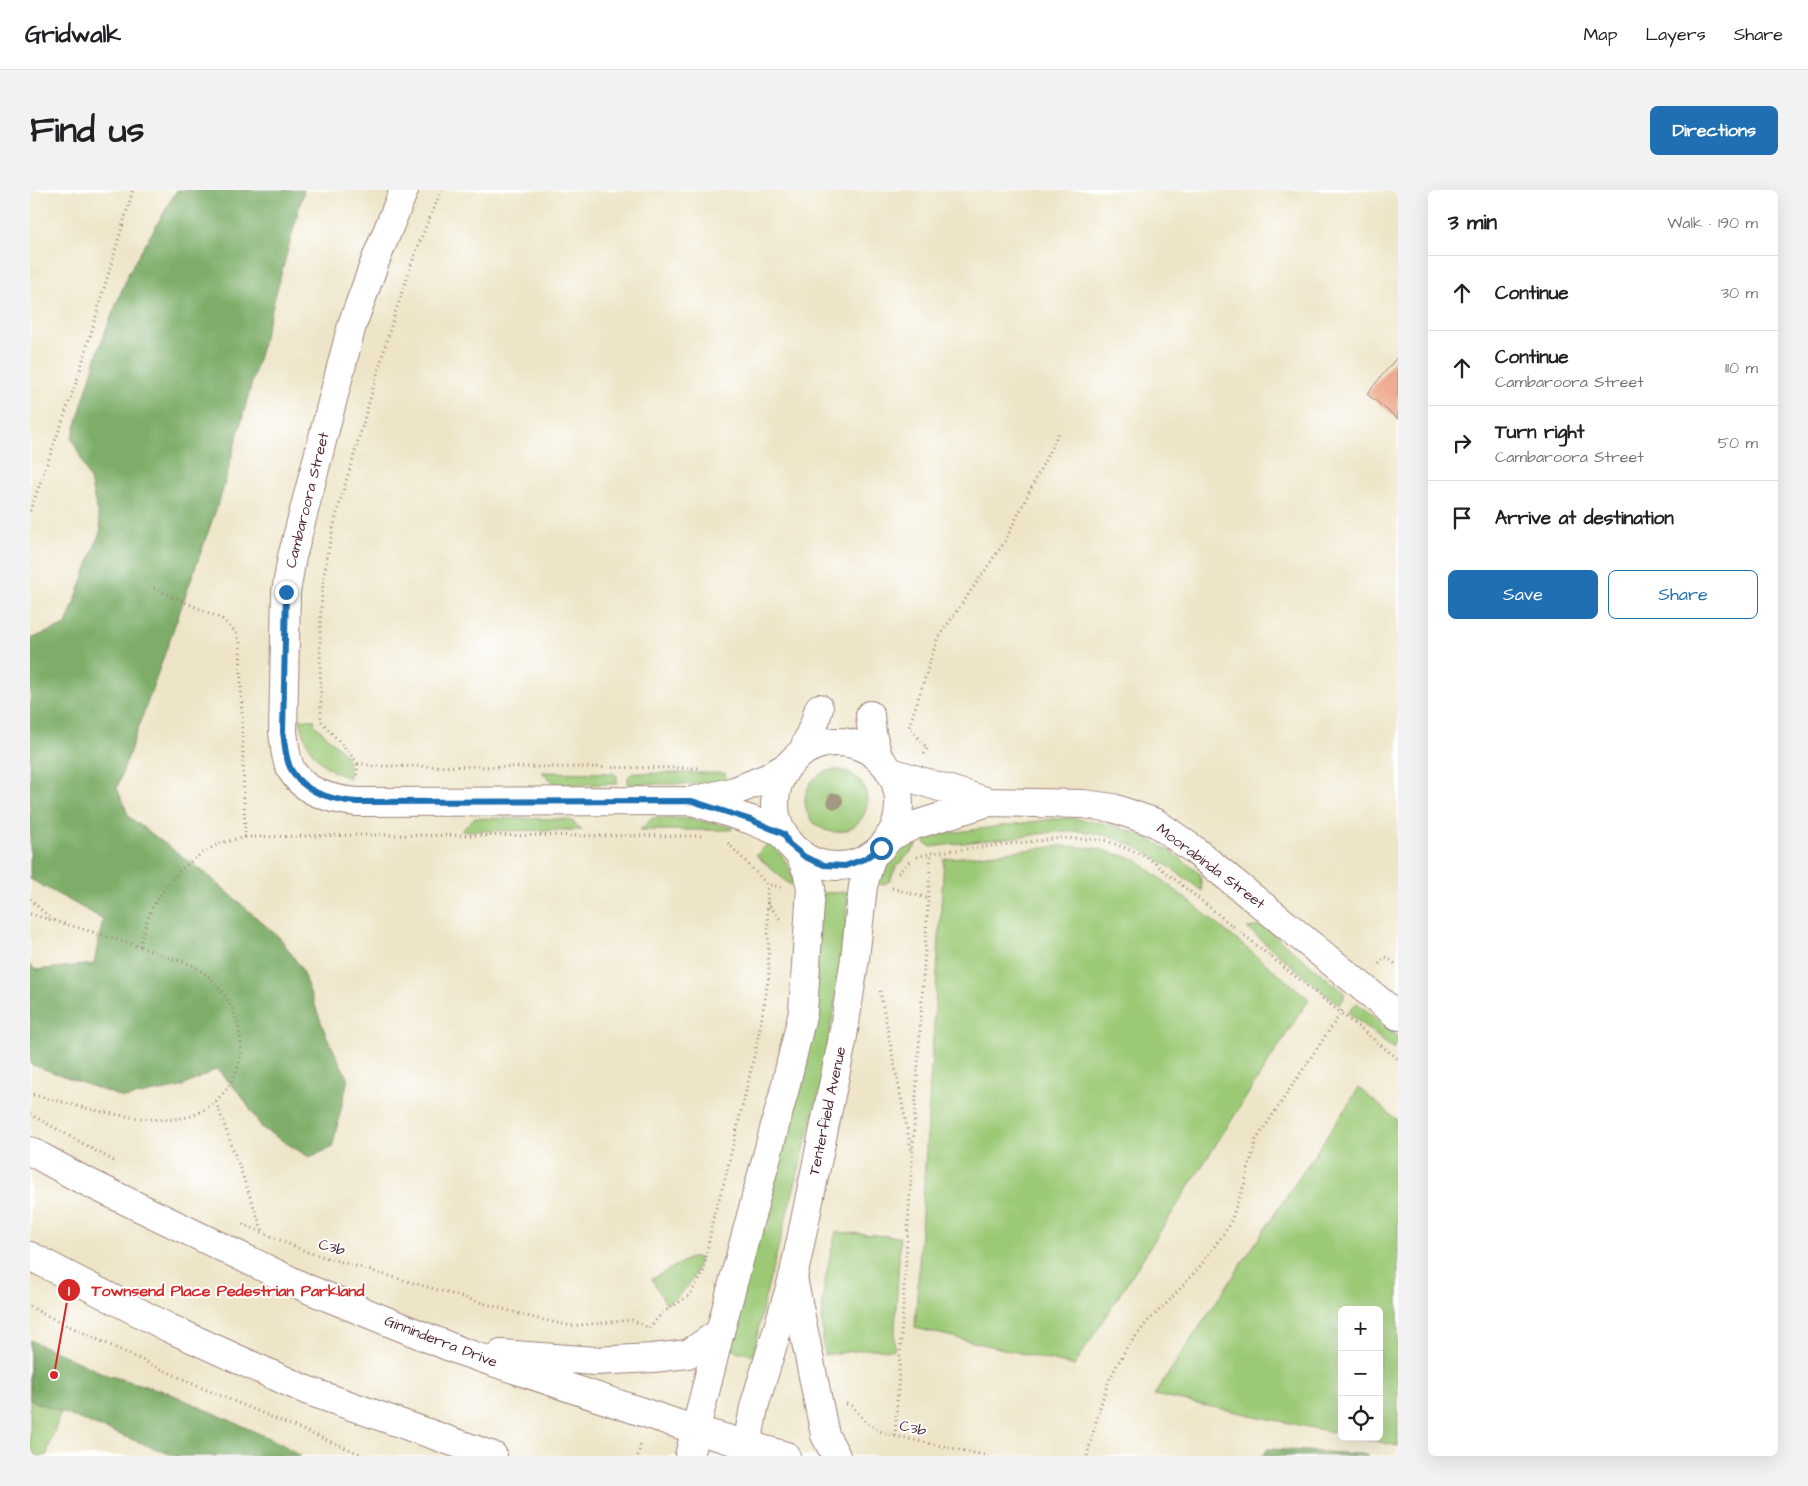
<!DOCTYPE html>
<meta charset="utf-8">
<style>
body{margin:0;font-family:"Architects Daughter",sans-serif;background:#f2f2f2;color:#202124}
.controls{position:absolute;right:15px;bottom:15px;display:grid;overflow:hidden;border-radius:8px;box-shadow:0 5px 20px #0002}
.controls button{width:45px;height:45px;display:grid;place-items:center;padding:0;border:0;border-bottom:1px solid #e0e0e0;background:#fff;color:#202124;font:25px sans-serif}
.stop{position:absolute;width:15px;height:15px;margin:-11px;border:4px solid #1f6fb2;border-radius:50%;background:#fff}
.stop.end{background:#1f6fb2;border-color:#fff;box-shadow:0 1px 5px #0008}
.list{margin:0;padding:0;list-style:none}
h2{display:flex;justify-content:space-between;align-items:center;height:65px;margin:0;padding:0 20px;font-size:21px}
h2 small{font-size:16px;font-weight:400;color:#757577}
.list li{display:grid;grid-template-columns:32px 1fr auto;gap:15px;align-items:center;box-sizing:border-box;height:75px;padding:0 20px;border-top:1px solid #e0e0e0}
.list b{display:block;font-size:19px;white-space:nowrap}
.list p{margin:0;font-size:16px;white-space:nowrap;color:#757577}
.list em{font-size:16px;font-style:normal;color:#757577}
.actions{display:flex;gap:10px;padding:15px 20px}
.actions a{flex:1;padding:11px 0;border:1px solid #1f6fb2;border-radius:8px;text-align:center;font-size:18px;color:#1f6fb2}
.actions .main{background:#1f6fb2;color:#fff}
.icon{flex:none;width:28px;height:28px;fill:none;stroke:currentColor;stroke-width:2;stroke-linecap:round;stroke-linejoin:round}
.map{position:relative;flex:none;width:1368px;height:1266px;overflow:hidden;border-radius:8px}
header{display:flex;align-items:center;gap:30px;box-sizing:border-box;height:70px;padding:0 25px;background:#fff;border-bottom:1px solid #e0e0e0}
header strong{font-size:24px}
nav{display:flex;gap:28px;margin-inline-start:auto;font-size:18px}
.intro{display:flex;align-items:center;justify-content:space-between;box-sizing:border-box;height:120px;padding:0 30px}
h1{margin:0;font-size:35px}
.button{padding:12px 22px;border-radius:8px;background:#1f6fb2;color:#fff;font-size:18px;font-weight:700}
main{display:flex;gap:30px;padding:0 30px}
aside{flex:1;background:#fff;border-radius:8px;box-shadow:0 5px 20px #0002}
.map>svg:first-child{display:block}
.green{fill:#9cc976;stroke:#737450}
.forest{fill:#7dad67;stroke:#646649}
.building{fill:#eb9d7b}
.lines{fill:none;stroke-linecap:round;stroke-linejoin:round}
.street-casing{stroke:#9c827a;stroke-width:30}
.secondary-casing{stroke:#9c827a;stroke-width:30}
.primary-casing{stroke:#9c827a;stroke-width:30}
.path{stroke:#9c827a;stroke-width:3;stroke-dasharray:1 4;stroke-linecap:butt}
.street{stroke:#fff;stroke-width:28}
.secondary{stroke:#fff;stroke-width:28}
.primary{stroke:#fff;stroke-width:28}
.tree{fill:#a49980}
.route{stroke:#1f6fb2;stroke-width:6}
.labels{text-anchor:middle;stroke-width:4;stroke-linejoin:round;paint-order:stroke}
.street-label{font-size:15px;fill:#4a1f2b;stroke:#fff}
.leader{fill:none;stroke:#d62828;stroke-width:2}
.callout-dot{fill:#d62828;stroke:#fff;stroke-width:2}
.mark-label{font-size:15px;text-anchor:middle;font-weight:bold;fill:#fff}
.callout-label{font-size:16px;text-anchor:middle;font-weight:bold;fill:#d62828;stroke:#fff;stroke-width:4;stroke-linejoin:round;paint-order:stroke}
</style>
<header>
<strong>Gridwalk</strong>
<nav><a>Map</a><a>Layers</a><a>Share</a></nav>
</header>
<div class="intro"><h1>Find us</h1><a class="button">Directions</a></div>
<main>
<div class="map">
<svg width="1368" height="1266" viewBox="0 0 1368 1266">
<rect width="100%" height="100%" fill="#fff"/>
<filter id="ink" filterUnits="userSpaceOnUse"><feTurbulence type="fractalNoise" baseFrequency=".02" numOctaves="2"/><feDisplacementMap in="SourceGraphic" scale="10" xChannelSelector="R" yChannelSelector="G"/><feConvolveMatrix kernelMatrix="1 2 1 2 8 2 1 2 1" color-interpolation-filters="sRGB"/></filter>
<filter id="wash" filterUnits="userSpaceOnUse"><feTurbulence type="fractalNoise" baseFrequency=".0096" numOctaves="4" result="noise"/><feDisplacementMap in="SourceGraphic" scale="20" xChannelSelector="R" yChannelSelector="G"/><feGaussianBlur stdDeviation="1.12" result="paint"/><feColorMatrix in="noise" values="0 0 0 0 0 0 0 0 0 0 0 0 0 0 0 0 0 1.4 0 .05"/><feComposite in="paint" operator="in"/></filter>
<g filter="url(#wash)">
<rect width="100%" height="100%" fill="#eee5c8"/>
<!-- green -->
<path class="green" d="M270,529L285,530L284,534L314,563L319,574V588C289,578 276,560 270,529Z
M775 611a31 31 0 1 1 62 0a31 31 0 1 1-62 0Z
M512,582L583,583L587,586V594L526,595Z
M602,583H695L696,591L681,594H598V587Z
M444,628L536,629L542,631L552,640L431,641Z
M622,628L661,629L703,637L701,640H610Z
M1042,628C1097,635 1128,649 1170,684L1172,701C1137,674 1102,648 1057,642C1037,639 1016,643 996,646C964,649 932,653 901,657L895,653L897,646L1023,629Z
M885,650L887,654L884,659L866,677L860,691L852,695L847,692C855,668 863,660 885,650Z
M739,653C753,664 759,675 764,692L760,695L726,665Z
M1031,656L1065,658L1105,669L1133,690L1279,809L1044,1176L885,1138L914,669Z
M818,702L816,743L792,892L734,1111L723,1166L696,1158L793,703Z
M1233,736L1315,803L1313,810L1309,815L1217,738Z
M1327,813L1368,847V852L1363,859L1317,822Z
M1329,898L1368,931V1256L1327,1247H1349V1120H1312V1244L1124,1205Z
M806,1042L870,1047L864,1160L839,1159L794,1165C789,1117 794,1088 806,1042Z
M660,1068H670C662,1094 658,1099 636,1114L622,1089Z
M0,1154L42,1188L16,1266H0Z"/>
<!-- forest -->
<path class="forest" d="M147,0H274L192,303L87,598L99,627L179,686L251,749L271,778L296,845L318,889L302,958L279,967L232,938L211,905L187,879L151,897L94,908L0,874V775L6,780L64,774L73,729L0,689V449L36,435L71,339L60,290L42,248L70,155L99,82Z
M0,1150L77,1185L137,1202L250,1253L271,1266H145L0,1210Z
M1238,1259L1333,1264L1338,1266H1231Z"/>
<g id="blocks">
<!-- building -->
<path class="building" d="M1368,166V229L1337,204Z"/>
</g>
</g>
<g filter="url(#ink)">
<use href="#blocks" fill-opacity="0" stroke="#9c827a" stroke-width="1"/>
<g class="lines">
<!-- street casing -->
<g class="street-casing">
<path id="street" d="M374,0L346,69L322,135L262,367L256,402L253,542C255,554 255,570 262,581C275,603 303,610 327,612L662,611L705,601L737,588L756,577
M840,525L842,543L848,567
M772,563L785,532L789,518
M861,582L959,612L1053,614L1083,618L1126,633L1163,659L1368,826
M662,611L721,630L754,644
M859,647L882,636L959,612"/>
</g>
<!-- secondary casing -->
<g class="secondary-casing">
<path id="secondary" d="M745 614a62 62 0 1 1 124 0a62 62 0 1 1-124 0Z
M659,1266L690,1142L754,902L773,822L781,698L777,681L769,662
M715,1266L724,1217L763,1088L812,852L825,768L833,696L842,665"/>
</g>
<!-- primary casing -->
<g class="primary-casing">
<path id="primary" d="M0,961L49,988L278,1099L430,1161L666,1240L756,1266
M0,1066L139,1138L276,1200L463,1266
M763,1088L795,1245L806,1266
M471,1164L565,1171L623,1168L658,1164L690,1142"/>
</g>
<!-- path -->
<path class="path" d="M412,0C375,78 353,164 329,248C315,296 298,345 293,395C288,440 291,486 291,531L328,573L343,576L672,578
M0,321L48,187L103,0
M894,564L897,558L879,537L907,450L975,351L1030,240
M327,585L328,573
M215,647L326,645L672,646
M698,653L737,694L751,697
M887,667L901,663L1031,648L1075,650L1117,667L1368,869
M868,683L881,670
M862,698L899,709
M0,709L22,730
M737,712L750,729
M0,724C46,737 93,750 138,767C148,771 161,773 170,780C194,797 211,827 211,857C211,874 205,889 194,902C186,912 176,920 164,925C123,940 43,914 0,904
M110,756C112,747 114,738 117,730C129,698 158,668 189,654C197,651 207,649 215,647L210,453L206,442L192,429L120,396
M1349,774L1356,767L1368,776
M850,801L881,959
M186,912L233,1042
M0,924L84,971
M213,1034L277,1062L504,1128L541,1136L602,1130L619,1138
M0,1116L11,1123L172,1198L335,1266
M619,1138L632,1123L659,1106L673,1084L683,1028L695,989L727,854L739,786L737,694
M816,1214L822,1216L836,1232L849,1241L865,1246L958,1266
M865,1246L901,663
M608,1266L611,1252
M1057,1266L1069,1220L1079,1190L1097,1157L1118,1131L1139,1111L1171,1075L1199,1036L1215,992L1226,950L1314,818"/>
<!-- street -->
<use href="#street" class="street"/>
<!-- secondary -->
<use href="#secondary" class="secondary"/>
<!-- primary -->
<use href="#primary" class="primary"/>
</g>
<!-- trees -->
<circle class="tree" cx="805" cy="611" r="8"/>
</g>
<g class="lines" filter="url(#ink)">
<!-- route -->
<path class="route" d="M256,402L253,542C255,554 255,570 262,581C275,603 303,610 327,612L662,611L721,630L754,644L759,654L775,667L794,675L815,676L834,669L851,658"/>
</g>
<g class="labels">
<!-- street labels -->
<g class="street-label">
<text transform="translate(277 310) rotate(-76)" y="5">Cambaroora Street</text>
<text transform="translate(1181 676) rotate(37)" y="5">Moorabinda Street</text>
<text transform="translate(797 921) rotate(-78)" y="5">Tenterfield Avenue</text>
<text transform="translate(302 1057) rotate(16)" y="5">C3b</text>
<text transform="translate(411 1151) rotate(21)" y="5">Ginninderra Drive</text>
<text transform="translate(883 1238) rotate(13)" y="5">C3b</text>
</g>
</g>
<!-- callouts -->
<path class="leader" d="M24 1185L39 1100"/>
<g class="callout-dot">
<circle cx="24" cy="1185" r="5"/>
<circle cx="39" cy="1100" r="12"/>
</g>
<g class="mark-label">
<text x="39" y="1106">1</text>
</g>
<g class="callout-label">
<text x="198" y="1106">Townsend Place Pedestrian Parkland</text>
</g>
</svg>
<div class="controls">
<button>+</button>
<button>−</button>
<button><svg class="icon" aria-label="locate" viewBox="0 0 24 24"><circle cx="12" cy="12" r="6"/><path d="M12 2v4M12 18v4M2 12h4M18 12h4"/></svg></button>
</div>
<div class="stop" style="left:851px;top:658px"></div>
<div class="stop end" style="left:256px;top:402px"></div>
</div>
<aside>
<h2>3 min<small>Walk · 190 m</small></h2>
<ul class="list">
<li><svg class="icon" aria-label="ahead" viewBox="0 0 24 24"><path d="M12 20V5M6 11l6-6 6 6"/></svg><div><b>Continue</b></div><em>30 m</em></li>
<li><svg class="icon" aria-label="ahead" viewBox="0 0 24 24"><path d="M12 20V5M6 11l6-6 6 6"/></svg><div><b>Continue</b><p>Cambaroora Street</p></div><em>110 m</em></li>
<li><svg class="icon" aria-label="right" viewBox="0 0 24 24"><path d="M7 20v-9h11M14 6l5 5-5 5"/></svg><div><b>Turn right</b><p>Cambaroora Street</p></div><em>50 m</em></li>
<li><svg class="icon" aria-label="arrive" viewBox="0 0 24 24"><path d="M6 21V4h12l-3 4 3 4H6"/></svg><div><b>Arrive at destination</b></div></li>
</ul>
<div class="actions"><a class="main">Save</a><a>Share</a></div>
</aside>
</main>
